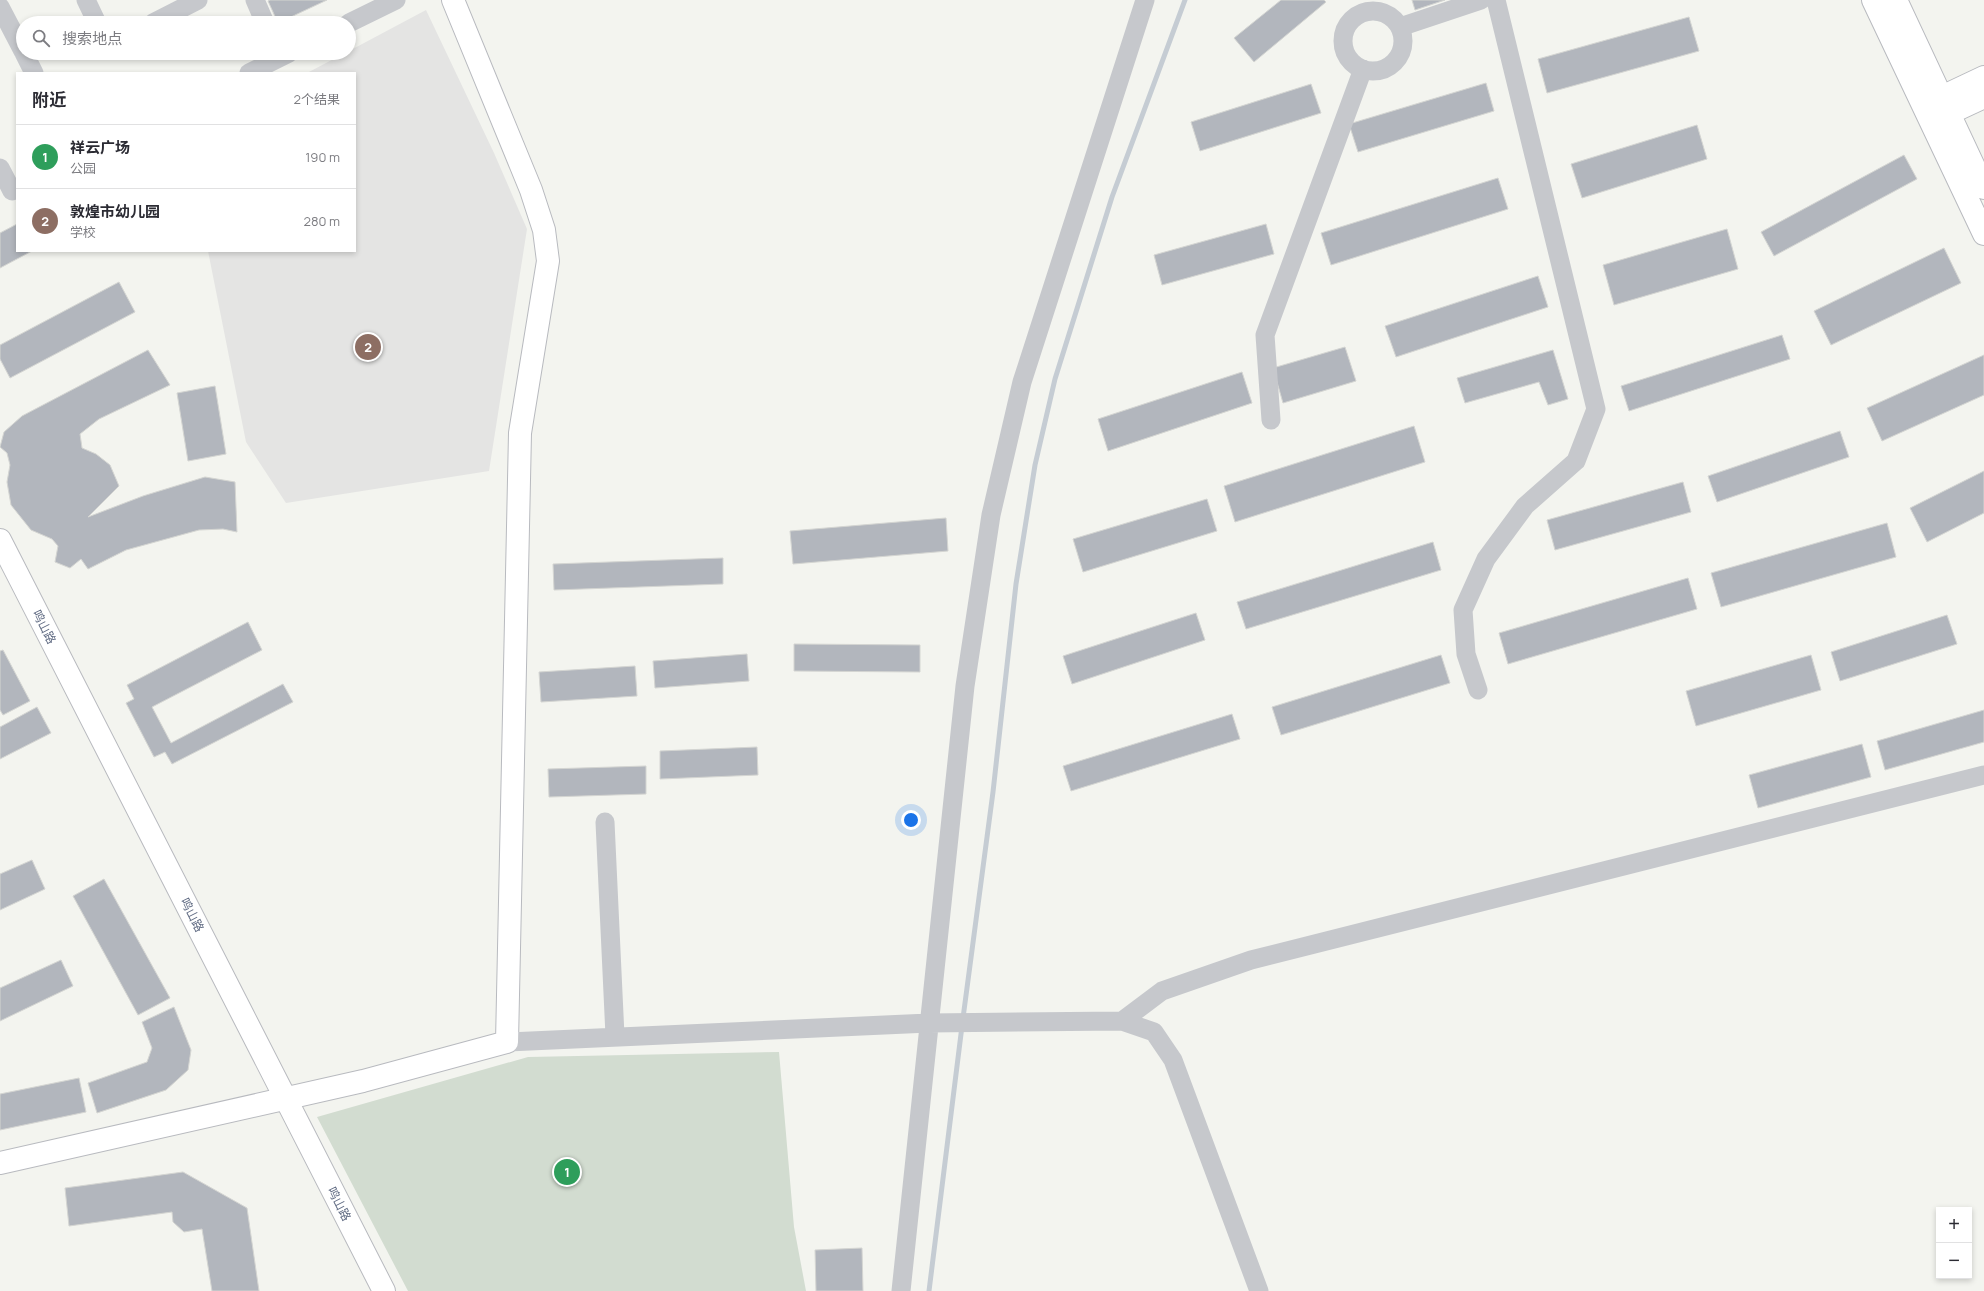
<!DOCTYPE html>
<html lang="zh">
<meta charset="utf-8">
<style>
body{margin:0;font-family:Manrope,"Noto Sans SC",sans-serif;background:#f2f2f3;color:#2b2b33}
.controls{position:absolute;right:12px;bottom:12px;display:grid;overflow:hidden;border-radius:0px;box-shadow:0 2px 6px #0003}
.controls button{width:36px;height:36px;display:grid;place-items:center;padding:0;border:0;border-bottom:1px solid #e1e1e2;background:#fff;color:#2b2b33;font:20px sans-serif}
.you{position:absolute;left:911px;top:820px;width:14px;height:14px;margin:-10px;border:3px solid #fff;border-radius:50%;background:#1a73e8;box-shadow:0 0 0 6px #1a73e833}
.badge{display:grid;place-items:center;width:26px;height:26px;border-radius:50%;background:#0b8043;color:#fff;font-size:13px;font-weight:700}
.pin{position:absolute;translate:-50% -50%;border:2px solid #fff;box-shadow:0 1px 4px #0006}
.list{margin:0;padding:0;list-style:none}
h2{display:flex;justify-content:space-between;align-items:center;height:52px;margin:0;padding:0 16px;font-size:17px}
h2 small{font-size:13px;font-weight:400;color:#7c7c81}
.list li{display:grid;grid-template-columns:26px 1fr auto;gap:12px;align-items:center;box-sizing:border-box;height:64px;padding:0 16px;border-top:1px solid #e1e1e2}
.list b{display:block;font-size:15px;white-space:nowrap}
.list p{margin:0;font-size:13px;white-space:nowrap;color:#7c7c81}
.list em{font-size:13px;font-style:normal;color:#7c7c81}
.icon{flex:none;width:22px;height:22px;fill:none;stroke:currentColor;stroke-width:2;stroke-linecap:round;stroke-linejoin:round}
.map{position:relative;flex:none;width:1984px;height:1291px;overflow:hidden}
.search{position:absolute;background:#fff;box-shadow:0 2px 6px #0003;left:16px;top:16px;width:340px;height:44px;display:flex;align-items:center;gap:10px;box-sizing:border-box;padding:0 14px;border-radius:22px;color:#7c7c81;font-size:15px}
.panel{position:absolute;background:#fff;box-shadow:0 2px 6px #0003;left:16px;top:72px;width:340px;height:180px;border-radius:0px}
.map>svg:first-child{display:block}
.built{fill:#e4e4e3}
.green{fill:#d2dcd0}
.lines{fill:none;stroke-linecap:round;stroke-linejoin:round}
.stream{stroke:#c5ccd3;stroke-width:5}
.building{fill:#b2b6bd;stroke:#d4d5d2}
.major-casing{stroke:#b8babf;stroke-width:24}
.minor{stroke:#c6c8cc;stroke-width:19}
.major{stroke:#fff;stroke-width:22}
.labels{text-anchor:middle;stroke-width:4;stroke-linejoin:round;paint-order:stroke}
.street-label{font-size:12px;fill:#606b83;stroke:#fff}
</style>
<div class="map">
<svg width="1984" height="1291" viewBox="0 0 1984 1291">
<rect width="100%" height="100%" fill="#f3f4ef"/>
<!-- built -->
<path class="built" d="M426,10L494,153L527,229L489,471L286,503L246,442L208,251H355V73H307L345,53H349V51Z"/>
<!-- green -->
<path class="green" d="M779,1052L794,1227L806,1291H408L317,1117L528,1057Z"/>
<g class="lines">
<!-- stream -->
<path class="stream" d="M963,1018L993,792L1016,584L1035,465L1055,379L1112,197L1185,0
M929,1291L962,1026"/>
</g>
<!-- building -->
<path class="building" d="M270,0H327L278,23L268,1Z
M1281,0H1324L1326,2L1254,62L1234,38Z
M1412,0H1445L1415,10Z
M1689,17L1699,51L1547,93L1538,59Z
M1486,83L1494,111L1358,152L1349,124Z
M1311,84L1321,113L1200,151L1191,122Z
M1697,125L1707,159L1582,198L1571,164Z
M1904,155L1917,179L1774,256L1761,232Z
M1498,178L1508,209L1331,265L1321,233Z
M17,224V251H32L0,268V233Z
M1266,224L1274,254L1162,285L1154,255Z
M1727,229L1738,269L1614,305L1603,265Z
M1944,248L1961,283L1831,345L1814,311Z
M1538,276L1548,307L1396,357L1385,326Z
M119,282L135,312L10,378L0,359V345Z
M1782,335L1790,359L1629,411L1621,386Z
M1345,347L1356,381L1283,403L1273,368Z
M148,350L170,385L99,419L80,434L82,448L96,454L110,465L119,486L88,517L143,496L205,477L235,482L237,532L223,529L199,530L126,550L88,569L81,559L70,568L55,562L58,546L52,539L31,530L11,505L7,482L10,465L7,453L0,447L4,432L22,416Z
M1553,350L1568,399L1548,405L1539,382L1465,403L1457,378Z
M1984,355V395L1882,441L1867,408Z
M1242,372L1252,403L1108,451L1098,419Z
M215,386L226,454L188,461L177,393Z
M1414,426L1425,462L1235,522L1224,486Z
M1840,431L1849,457L1717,502L1708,476Z
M1984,471V513L1927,542L1910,508Z
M1683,482L1691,512L1555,550L1547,520Z
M1207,499L1217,531L1083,572L1073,539Z
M946,518L948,551L793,564L790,531Z
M1887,523L1896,557L1721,607L1711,573Z
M1433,542L1441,570L1246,629L1237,602Z
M723,558V584L554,590L553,564Z
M1688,578L1697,609L1508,664L1499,633Z
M1196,613L1205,640L1072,684L1063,656Z
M1947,615L1957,644L1840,681L1831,652Z
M248,622L262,650L152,707L171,743L283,684L293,702L172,764L165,752L154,757L126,703L134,699L127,685Z
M794,644L920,645V672L794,671Z
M3,650L30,701L3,715L0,710V651Z
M747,654L749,681L655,688L653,661Z
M1441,655L1450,683L1281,735L1272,707Z
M1811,655L1821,690L1696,726L1686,691Z
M635,666L637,696L541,702L539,672Z
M37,707L51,733L0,759V727Z
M1984,710V742L1885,770L1877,741Z
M1232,714L1240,739L1071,791L1063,766Z
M1862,744L1871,777L1758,808L1749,775Z
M757,747L758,775L660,779V751Z
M646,766V794L549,797L548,769Z
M32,860L45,889L0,910V874Z
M104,879L170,998L138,1015L73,896Z
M61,960L73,986L0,1021V988Z
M174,1007L191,1050L188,1070L166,1090L97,1113L88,1083L147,1062L152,1048L142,1022Z
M79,1078L86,1112L0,1130V1094Z
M183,1172L247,1208L259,1291H212L202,1229L184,1232L173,1222L172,1212L69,1226L65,1188Z
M862,1248L863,1291H816L815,1250Z"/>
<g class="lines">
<!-- major casing -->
<g class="major-casing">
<path id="major" d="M1873,0L1984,234
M1896,0L1984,188
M1929,103L1984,77
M1937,119L1984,97
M0,540L384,1291
M0,1163L363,1081L507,1042L520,433L548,261L544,230L531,190L453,0"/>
</g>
<!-- minor -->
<path class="minor" d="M86,0L97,23
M255,0L265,23
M0,7L23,51
M1343 41a30 30 0 1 1 60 0a30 30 0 1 1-60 0Z
M153,23L198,0
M349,23L396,0
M1400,27L1481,0
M24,53L34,73
M249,73L289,53
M0,168L12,191
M1271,420L1265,335L1363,69
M1478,690L1466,654L1463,610L1486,559L1525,506L1576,461L1596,409L1496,0
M605,822L615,1036
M1122,1021L1162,991L1251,960L1984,775
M507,1042L929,1023L1122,1021L1154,1032L1173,1060L1259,1291
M901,1291L965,686L991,515L1022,382L1145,0"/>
<!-- major -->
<use href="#major" class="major"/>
</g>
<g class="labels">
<!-- street labels -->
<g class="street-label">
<text transform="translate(44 627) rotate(63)" y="4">鸣山路</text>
<text transform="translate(192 915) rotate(63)" y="4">鸣山路</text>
<text transform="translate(339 1204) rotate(63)" y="4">鸣山路</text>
</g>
</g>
</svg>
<div class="controls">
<button>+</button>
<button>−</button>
</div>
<div class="you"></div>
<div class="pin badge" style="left:567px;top:1172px;background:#2e9e5b">1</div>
<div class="pin badge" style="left:368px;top:347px;background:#8d6e63">2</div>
<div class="search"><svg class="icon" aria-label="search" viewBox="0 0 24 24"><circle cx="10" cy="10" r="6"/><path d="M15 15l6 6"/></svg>搜索地点</div>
<section class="panel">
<h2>附近<small>2个结果</small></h2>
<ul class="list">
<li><span class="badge" style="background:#2e9e5b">1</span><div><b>祥云广场</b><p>公园</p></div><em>190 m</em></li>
<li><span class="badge" style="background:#8d6e63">2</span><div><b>敦煌市幼儿园</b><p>学校</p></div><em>280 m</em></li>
</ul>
</section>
</div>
